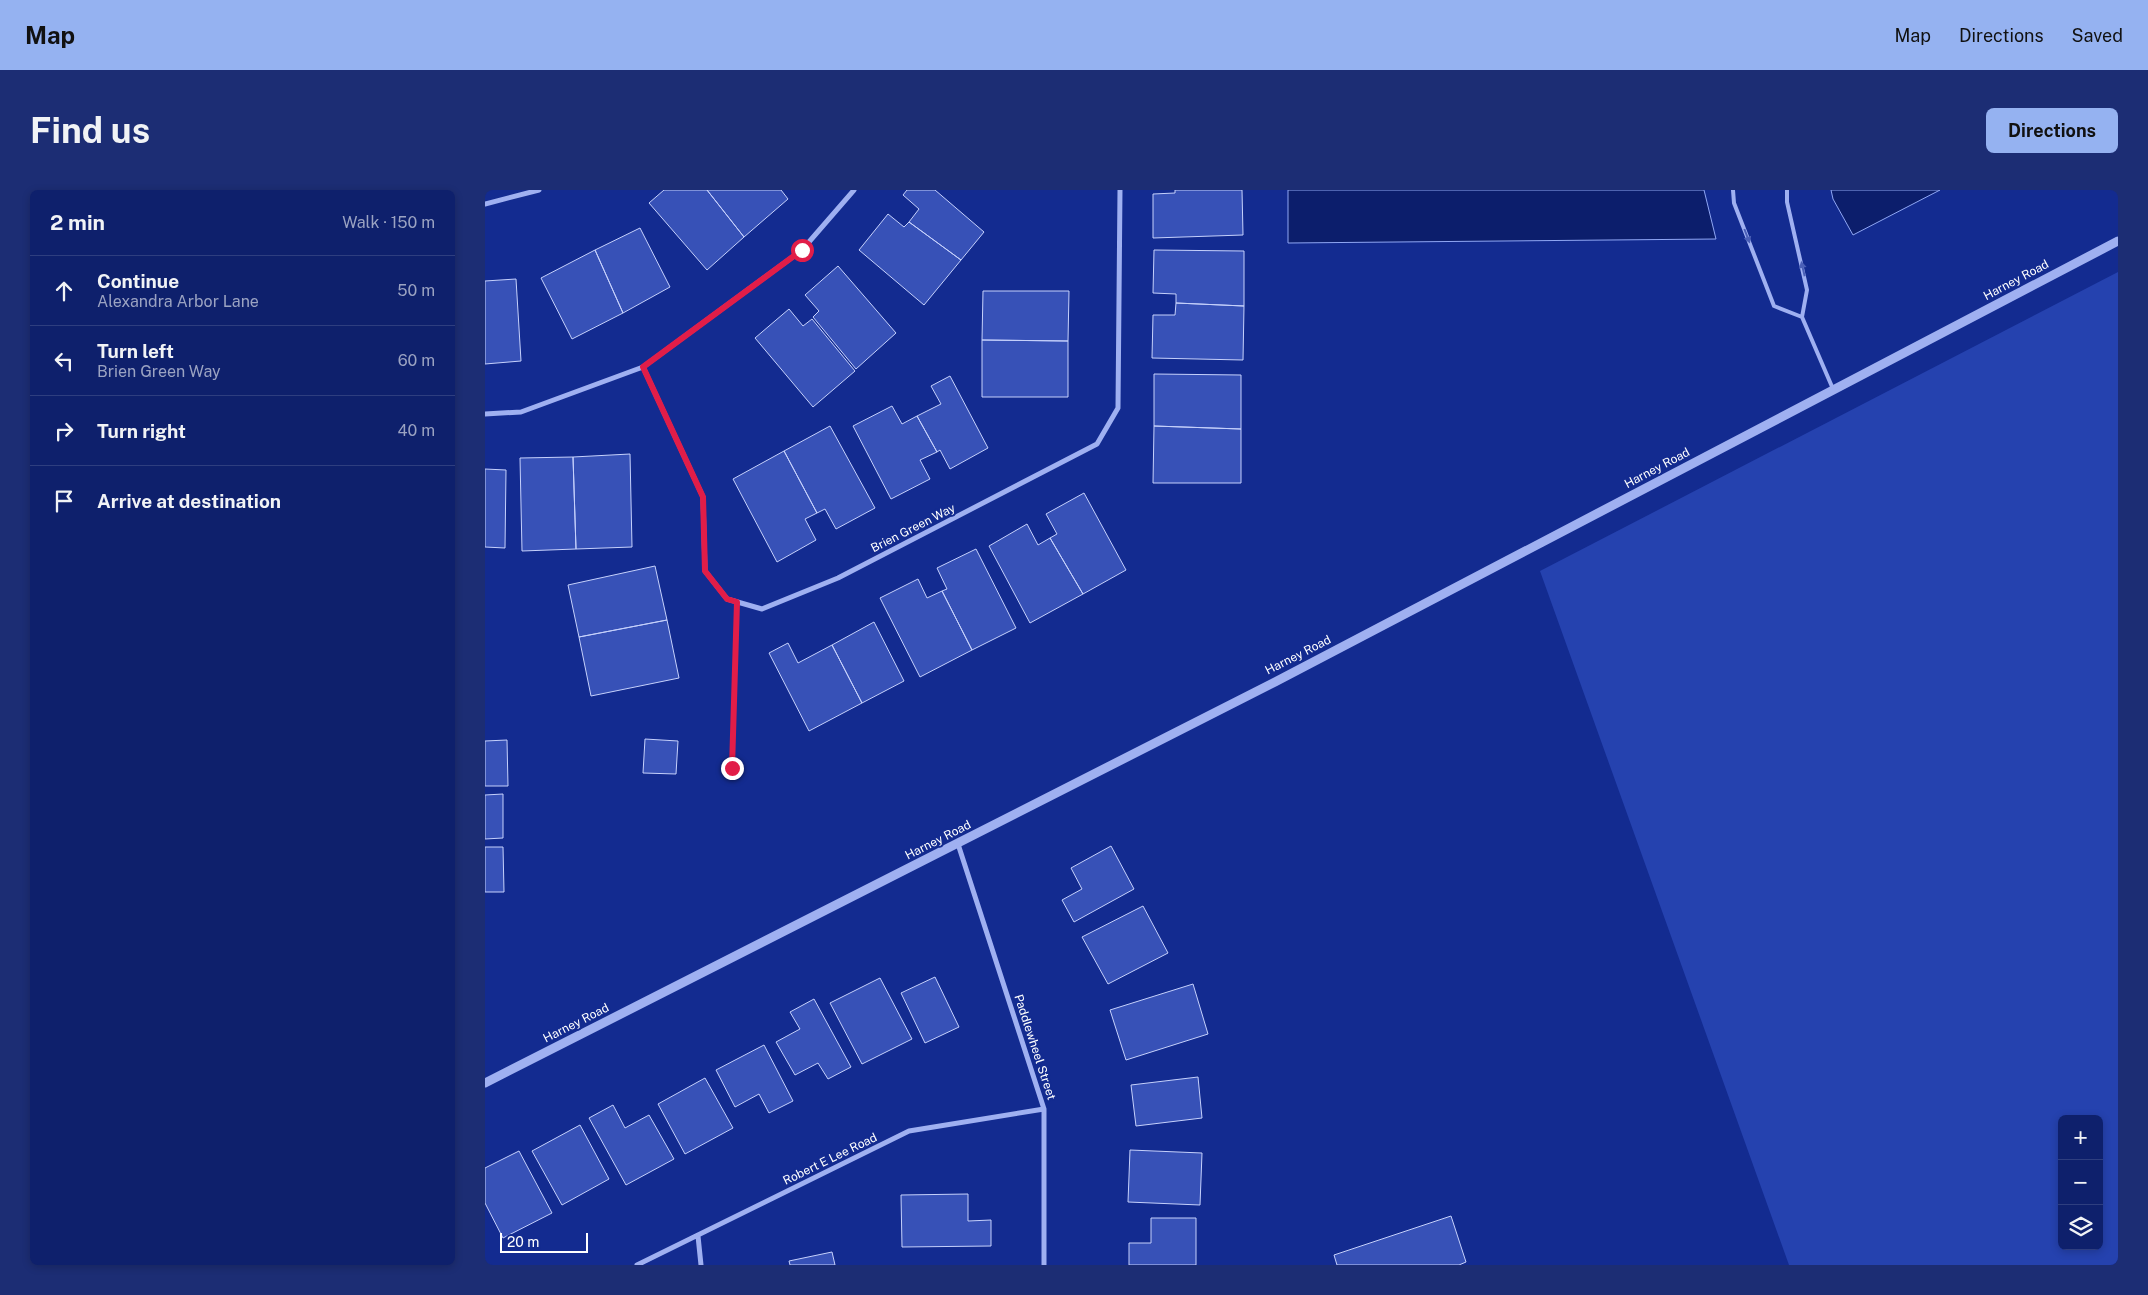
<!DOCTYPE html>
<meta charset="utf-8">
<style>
body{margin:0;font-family:"Public Sans",sans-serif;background:#1c2d74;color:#f1f3f6}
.controls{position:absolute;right:15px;bottom:15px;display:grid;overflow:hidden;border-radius:8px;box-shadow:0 2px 8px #0003}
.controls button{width:45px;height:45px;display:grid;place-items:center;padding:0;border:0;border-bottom:1px solid #2e3e7f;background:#0e206c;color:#f1f3f6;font:25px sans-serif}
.scale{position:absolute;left:15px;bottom:12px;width:88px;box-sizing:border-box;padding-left:5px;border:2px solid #fff;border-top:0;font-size:14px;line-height:18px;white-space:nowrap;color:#fff;-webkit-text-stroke:4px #132b90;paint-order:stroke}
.stop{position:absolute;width:15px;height:15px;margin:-11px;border:4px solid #e11d48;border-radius:50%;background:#fff}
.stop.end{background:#e11d48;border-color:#fff;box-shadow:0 1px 5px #0008}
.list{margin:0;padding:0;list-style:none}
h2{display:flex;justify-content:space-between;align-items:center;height:65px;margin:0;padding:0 20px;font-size:21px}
h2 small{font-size:16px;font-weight:400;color:#9ba3c2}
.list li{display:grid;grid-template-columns:32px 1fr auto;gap:15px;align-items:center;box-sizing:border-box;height:70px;padding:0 20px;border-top:1px solid #2e3e7f}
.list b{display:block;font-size:19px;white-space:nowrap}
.list p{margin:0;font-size:16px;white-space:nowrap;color:#9ba3c2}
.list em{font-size:16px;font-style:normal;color:#9ba3c2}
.icon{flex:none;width:28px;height:28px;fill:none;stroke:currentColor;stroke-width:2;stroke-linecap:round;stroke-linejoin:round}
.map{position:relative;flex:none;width:1633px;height:1075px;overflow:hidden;border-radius:8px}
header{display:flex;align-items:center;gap:30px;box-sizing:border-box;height:70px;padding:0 25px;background:#95b2f1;color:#111}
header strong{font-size:24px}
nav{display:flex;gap:28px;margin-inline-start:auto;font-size:18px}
.intro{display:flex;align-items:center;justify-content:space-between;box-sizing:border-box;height:120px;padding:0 30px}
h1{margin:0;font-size:35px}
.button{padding:12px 22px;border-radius:8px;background:#95b2f1;color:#111;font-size:18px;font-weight:700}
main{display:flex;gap:30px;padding:0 30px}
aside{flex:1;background:#0e206c;border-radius:8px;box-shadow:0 2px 8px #0003}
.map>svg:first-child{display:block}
.green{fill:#2542af;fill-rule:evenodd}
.water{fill:#0c1e6c;stroke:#90a7f4}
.building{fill:#3751b7;stroke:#c6d1fc}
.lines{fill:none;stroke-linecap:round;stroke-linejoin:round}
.service{stroke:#9fb0f1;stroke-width:4}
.minor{stroke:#9fb0f1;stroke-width:5}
.tertiary{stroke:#9fb0f1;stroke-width:9}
.oneway{fill:#4b60b7}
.route{stroke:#e11d48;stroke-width:6}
.labels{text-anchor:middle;stroke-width:4;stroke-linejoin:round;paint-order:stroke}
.street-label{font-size:12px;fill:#fff;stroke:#132b90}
</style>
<header>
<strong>Map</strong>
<nav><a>Map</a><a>Directions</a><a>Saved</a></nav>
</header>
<div class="intro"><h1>Find us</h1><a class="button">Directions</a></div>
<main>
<aside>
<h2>2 min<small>Walk · 150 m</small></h2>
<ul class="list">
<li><svg class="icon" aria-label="ahead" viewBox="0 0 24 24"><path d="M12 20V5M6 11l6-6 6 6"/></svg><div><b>Continue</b><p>Alexandra Arbor Lane</p></div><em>50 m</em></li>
<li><svg class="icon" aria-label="left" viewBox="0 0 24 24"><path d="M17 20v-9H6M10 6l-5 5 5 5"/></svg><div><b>Turn left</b><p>Brien Green Way</p></div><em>60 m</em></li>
<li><svg class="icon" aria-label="right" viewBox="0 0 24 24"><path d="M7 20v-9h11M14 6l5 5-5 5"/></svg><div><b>Turn right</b></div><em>40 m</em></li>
<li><svg class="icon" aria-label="arrive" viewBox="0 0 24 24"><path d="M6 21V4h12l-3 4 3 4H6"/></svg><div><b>Arrive at destination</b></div></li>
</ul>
</aside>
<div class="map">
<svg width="1633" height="1075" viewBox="0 0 1633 1075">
<rect width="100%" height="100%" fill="#132b90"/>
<!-- green -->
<path class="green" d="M1633,82V1075H1304L1055,381ZM1577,929H1614V1056H1577Z"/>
<!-- water -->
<path class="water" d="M803,0H1219L1231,49L803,53Z
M1346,0H1455L1368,45L1348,9Z"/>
<!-- building -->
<path class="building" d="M179,0H222L259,47L222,80L164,13Z
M222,0H296L303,9L259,47Z
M422,0H450L499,42L476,70L424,32L434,19L418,5Z
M690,0H757L758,45L668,48V4L690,3Z
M403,24L419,37L424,32L476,70L439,115L374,60Z
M155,38L185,97L138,123L110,60Z
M110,60L138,123L87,149L56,88Z
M669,60L759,61V116L691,113V104L668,103Z
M353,76L411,143L371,179L328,127L334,121L320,105Z
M31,89L36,171L0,174V91Z
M498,101H584L583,151L497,150Z
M691,113L759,116L758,170L667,168L668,125H690Z
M304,119L318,136L327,129L370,181L328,217L270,148Z
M497,150L583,151V207H497Z
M669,184L756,185V239L669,236Z
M465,186L503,258L465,279L455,260L452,262L432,226L456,214L446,196Z
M407,216L417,234L432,226L452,262L435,270L445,289L406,309L368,236Z
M345,236L390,318L351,339L340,319L332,323L299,261Z
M669,236L756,239V293H668Z
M299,261L332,323L320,329L331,350L292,372L248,289Z
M145,264L147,357L91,359L88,267Z
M88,267L91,359L37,361L35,268Z
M0,279L21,280L20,358L0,357Z
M599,303L641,380L598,404L565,348L572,344L561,324Z
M542,334L553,355L565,348L598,404L545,433L504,356Z
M491,359L531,438L487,460L457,401L462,399L452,378Z
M170,376L182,430L94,447L83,395Z
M433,389L442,408L457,401L487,460L435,487L395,408Z
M182,430L194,488L106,506L94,447Z
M389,432L419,491L377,513L347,455Z
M303,453L313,473L347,455L377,513L324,541L284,463Z
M160,549L193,551L191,584L158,583Z
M22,550L23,596H0V551Z
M18,604V648L0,649V605Z
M626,656L649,699L589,732L577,710L597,699L586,678Z
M0,657H18L19,702H0Z
M658,716L683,763L623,794L597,747Z
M450,787L474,837L440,853L416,803Z
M395,788L427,849L377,874L345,813Z
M708,794L723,844L641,870L625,820Z
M329,809L366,877L343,889L333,873L310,885L291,852L315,839L305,822Z
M279,855L308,911L284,923L274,904L250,917L231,880Z
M713,887L717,928L651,936L646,895Z
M220,888L248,938L200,964L173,914Z
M128,915L140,938L164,925L189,969L141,995L104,928Z
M95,935L124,989L77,1015L47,961Z
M645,960L717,963L715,1015L643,1012Z
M34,961L67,1023L18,1048L0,1013V978Z
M483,1004V1031L506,1030V1056L417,1057L416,1005Z
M966,1026L981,1072L974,1075H852L849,1065Z
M666,1028H711V1075H644V1053H666Z
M347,1062L350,1075H305L304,1071Z"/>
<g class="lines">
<!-- service -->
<path class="service" d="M1248,0L1249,13L1289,116L1317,127
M1302,0V12L1322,100L1317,127L1348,199
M247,578L252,412"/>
<!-- minor -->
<path class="minor" d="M0,14L54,0
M158,177L218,307L220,381L242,409L277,419L353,388L612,254L633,218L635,0
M0,224L36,222L158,177L317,60L369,0
M473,654L559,919V1075
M213,1046L216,1075
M152,1075L424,941L559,919"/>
<!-- tertiary -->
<path class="tertiary" d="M0,893L790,492L1633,51"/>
</g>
<!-- one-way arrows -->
<defs><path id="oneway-solid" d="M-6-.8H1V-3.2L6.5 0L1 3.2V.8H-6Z" transform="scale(1.25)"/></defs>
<g class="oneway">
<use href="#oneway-solid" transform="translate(1262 46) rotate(69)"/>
<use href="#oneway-solid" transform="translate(1318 79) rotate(-103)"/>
</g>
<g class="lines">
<!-- route -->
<path class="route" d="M247,578L252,412L242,409L220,381L218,307L158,177L317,60"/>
</g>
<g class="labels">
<!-- street labels -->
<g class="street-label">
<text transform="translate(1531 90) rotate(-28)" y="4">Harney Road</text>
<text transform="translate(1172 278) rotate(-28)" y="4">Harney Road</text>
<text transform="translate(428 338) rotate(-27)" y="4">Brien Green Way</text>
<text transform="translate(813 465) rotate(-27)" y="4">Harney Road</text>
<text transform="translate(453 650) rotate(-27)" y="4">Harney Road</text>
<text transform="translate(91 833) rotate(-27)" y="4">Harney Road</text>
<text transform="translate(550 857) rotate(72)" y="4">Paddlewheel Street</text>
<text transform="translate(345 969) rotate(-26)" y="4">Robert E Lee Road</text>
</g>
</g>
</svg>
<div class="controls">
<button>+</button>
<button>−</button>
<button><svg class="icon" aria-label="layers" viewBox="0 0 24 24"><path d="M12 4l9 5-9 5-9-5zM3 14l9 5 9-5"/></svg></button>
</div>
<div class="scale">20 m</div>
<div class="stop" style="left:317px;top:60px"></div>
<div class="stop end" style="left:247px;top:578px"></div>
</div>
</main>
